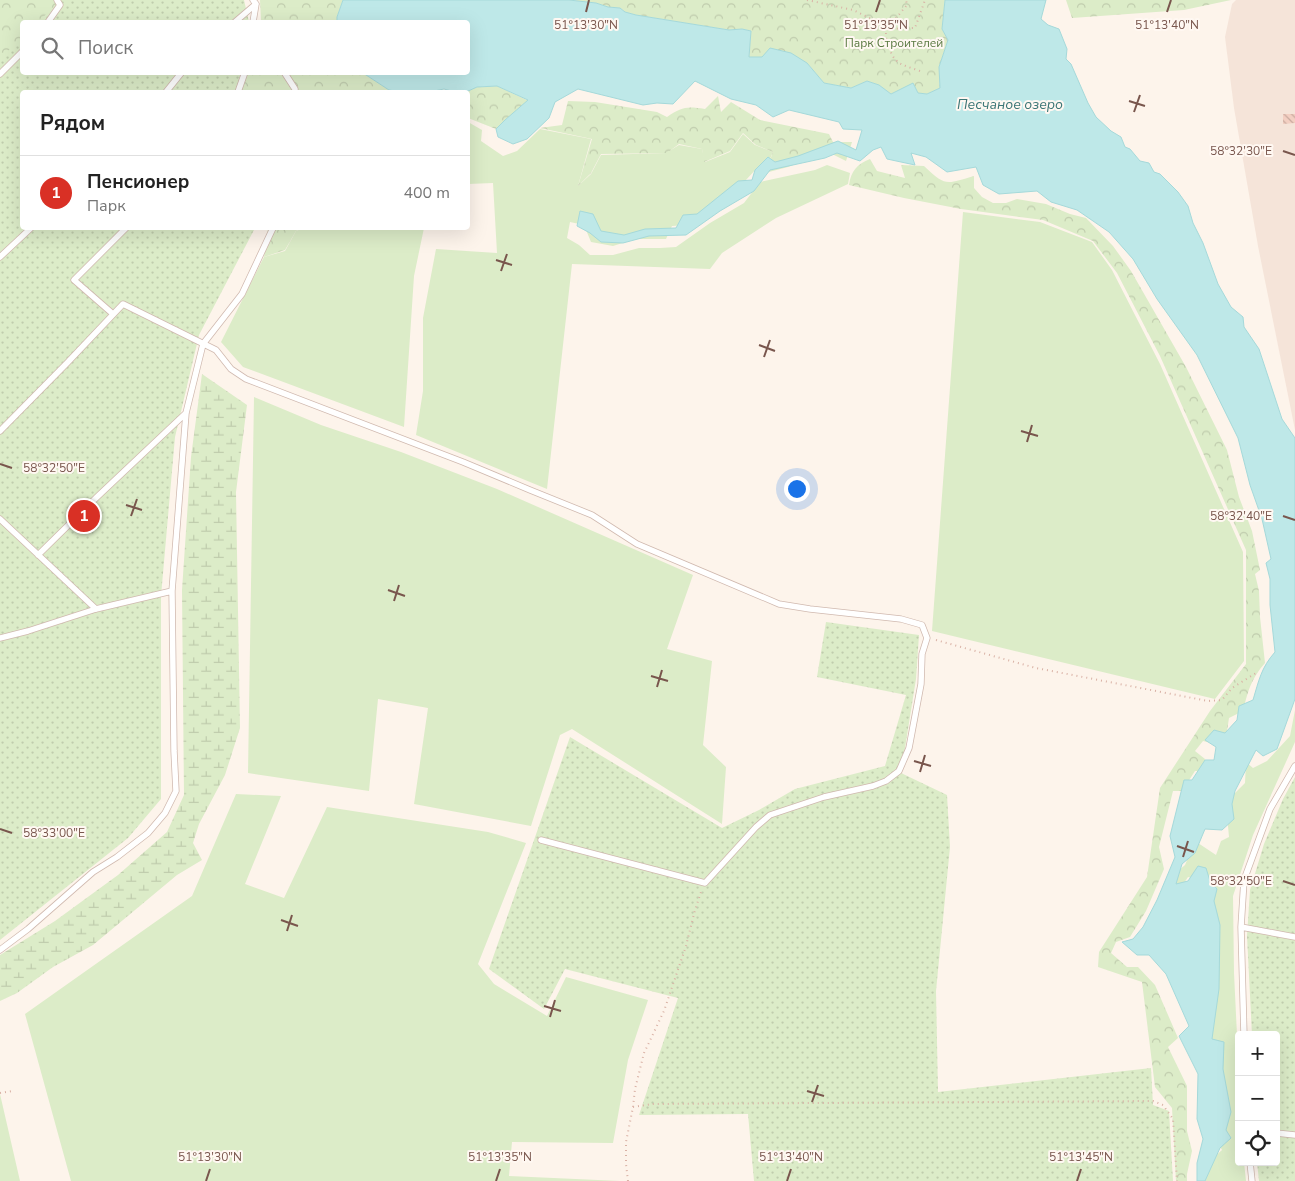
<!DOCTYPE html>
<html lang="ru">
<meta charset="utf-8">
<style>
body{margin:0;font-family:"Nunito Sans",sans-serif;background:#f2f2f2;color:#222}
.controls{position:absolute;right:15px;bottom:15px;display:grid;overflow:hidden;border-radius:5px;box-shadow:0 5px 20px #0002}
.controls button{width:45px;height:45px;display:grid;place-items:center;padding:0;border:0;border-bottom:1px solid #e0e0e0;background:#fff;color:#222;font:25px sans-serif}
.you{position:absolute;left:796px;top:488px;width:18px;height:18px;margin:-12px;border:4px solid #fff;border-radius:50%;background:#1a73e8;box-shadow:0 0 0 8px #1a73e833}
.badge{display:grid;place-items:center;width:32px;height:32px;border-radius:50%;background:#d93025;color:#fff;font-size:16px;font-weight:700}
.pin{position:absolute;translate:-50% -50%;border:2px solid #fff;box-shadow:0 1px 5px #0006}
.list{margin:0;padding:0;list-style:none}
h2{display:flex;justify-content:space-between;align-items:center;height:65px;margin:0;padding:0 20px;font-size:21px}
h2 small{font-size:16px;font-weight:400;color:#767676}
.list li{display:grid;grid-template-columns:32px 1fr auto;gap:15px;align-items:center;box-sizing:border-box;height:75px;padding:0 20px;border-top:1px solid #e0e0e0}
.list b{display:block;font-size:19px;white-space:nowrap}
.list p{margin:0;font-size:16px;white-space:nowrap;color:#767676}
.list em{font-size:16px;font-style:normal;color:#767676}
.icon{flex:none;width:28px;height:28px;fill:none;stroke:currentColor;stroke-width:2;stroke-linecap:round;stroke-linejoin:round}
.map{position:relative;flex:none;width:1295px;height:1181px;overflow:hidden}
.search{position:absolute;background:#fff;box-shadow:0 5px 20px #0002;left:20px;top:20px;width:450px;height:55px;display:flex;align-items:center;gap:12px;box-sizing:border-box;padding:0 18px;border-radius:5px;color:#767676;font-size:19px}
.panel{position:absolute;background:#fff;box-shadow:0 5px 20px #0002;left:20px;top:90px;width:450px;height:140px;border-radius:5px}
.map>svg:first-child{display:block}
.residential{fill:#f5e4d9}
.grass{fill:#dcecc8}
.forest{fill:url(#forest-crowns)}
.wetland{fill:url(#wetland-marsh)}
.garden{fill:url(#garden-dots)}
.water{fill:#bee8e8;stroke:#a5d9da}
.building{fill:url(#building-back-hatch)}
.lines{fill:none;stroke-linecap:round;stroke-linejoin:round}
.lane-casing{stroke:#d0b9af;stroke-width:7}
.path{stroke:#d9b1a5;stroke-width:2;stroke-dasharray:1 4;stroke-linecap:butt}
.lane{stroke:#fff;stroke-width:5.5}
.ticks{fill:none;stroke:#79564d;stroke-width:2}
.labels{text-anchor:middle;stroke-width:4;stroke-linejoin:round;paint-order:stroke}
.park-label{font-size:12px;fill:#5a7941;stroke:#fff8f2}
.water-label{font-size:14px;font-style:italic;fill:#3c7676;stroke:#fff8f2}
.ticks-label{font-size:12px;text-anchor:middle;fill:#79564d;stroke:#fff8f2;stroke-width:4;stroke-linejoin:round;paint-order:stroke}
</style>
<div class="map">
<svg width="1295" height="1181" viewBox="0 0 1295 1181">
<defs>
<pattern id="forest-crowns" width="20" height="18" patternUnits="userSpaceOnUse" patternTransform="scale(1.25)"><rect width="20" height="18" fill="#dcecc8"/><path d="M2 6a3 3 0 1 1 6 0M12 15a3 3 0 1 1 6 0" fill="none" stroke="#c0ccad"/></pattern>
<pattern id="wetland-marsh" width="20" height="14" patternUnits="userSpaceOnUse" patternTransform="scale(1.25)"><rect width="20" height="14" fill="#dcecc8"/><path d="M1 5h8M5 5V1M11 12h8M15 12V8" fill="none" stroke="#c0ccad"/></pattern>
<pattern id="garden-dots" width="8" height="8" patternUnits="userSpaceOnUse" patternTransform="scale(1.25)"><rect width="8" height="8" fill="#dcecc8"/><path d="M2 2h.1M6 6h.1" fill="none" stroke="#c0ccad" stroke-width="1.8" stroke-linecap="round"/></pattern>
<pattern id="building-back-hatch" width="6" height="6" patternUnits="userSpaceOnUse" patternTransform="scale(1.25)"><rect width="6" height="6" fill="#f3cfc2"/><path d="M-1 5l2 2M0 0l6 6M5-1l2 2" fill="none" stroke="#caaba0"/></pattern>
</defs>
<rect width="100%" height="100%" fill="#fdf4eb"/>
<!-- residential -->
<path class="residential" d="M1236,0H1295V430L1258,246L1234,108L1225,37L1232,4Z"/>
<!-- grass -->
<path class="grass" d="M468,122L482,130L481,141L503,156L517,151L540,129L591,139L578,186L591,174L601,155L666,153L679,145L702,149L705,162L730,152L743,134L755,145L773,152L764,173L758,167L745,181L687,225L672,226L666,239H635L613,246L591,242L584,225L570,222L567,238L579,245L590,255H613L639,248H660L676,247L710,223L744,203L760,182L815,170L827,165L850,173L848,184L776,218L722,253L710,269L572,264L547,489L416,435L423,391V318L436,249L497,253L493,183L468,184Z
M963,212L1040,222L1092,242L1112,270L1160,364L1243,552L1244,661L1215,699L932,631Z
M304,228H424L414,276L404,427L243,367L221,342L264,257L285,251L296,231Z
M254,397L321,425L401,452L497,489L693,575L667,649L712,661L703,745L726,767L722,824L572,729L560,735L531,826L414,804L428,708L378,699L369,791L248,773Z
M1295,710V742L1253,835L1233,896L1234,973L1239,1077V1162H1244L1246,1181H1201L1211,1160L1222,1150L1217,1141L1203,1050L1196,879L1188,877L1178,892L1172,876L1185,865L1195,841L1216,855L1221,841L1229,837L1227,815L1232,796L1245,783L1246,762L1253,768L1267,761L1290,736Z
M236,794L281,796L245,884L284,898L327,807L488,832L526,843L478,964L494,984L547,1016L566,977L648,1000L628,1060L613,1143L512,1142L509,1176L620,1181H71L25,1014L192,896Z
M0,1094L20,1181H0Z"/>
<!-- forest -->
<path class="forest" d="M0,0H60L43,22H22V47L0,70Z
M260,0H343L337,17V22H261Z
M569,0H945L942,29L948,40L939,67L940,88L927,94L918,93L913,84L891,94L879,85L867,81L851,88L824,83L807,63L762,57H749L751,31L742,29L729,30L636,15L625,12L620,8L608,7L596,3Z
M1066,0H1231L1184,10L1072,18Z
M246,72L363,73L389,90L400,92H239Z
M497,86L529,101L505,120L496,129L468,118V92H466L477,87Z
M718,96L721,112L731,102L760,120L829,134L833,142H852L846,161L828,152L788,167L765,173L773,152L756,145L743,133L730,151L704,162L702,149L679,144L667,153L601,154L591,173L578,186L592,139L540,128L562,125L568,101L595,102L657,112L667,117C682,107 686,106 705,109Z
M870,159L877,171L905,178L901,165L924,166C946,187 946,184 974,176V188L982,197L993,203H1006L1017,199L1046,204L1070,214L1086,218L1113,246L1131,271L1186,367L1227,450L1239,497L1252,531L1260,570L1255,574L1259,591L1260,617L1265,663C1251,679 1248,691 1243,711L1229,718L1227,731L1215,744L1203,741L1195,751L1205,759L1204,771H1195L1182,791H1173L1159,847L1164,869L1146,911L1130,937L1116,942L1111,953L1127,967H1138L1155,985L1178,1038L1168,1047L1187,1086V1131L1192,1151L1187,1174V1181H1176L1172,1108L1155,1087L1142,982L1098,967L1099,952L1147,877L1160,788L1210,711L1246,664V550L1160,356L1117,273L1093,241L1043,220L961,209L904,198L849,185C851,171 857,164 870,159Z
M268,228H303L296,231L285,250L264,257Z"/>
<!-- wetland -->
<path class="wetland" d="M202,374L247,405L236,492L240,728L225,775L199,824L193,843L202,860L177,875L93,945L53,967L17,993L0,1001V955L55,921L118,875L167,832L184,795L182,590L191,457Z"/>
<!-- garden -->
<path class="garden" d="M61,0H244L249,22H38Z
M22,37V72L242,73L240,81L236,92H22V228H255L199,335L175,437L161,596V799L128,838L0,940V59Z
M826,622L919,635L916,679L901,773L947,795L950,847L936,991L938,1092L1151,1068L1153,1105L1169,1111L1173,1181H754L748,1114L639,1115L678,998L565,969L544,1009L489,969L570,737L722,828L759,810L795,789L885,766L906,695L817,677Z
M1295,777V1181H1259L1257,1162H1276V1035H1252L1247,936L1250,890L1264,844L1283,799Z"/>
<!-- water -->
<path class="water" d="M343,0H569L596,3L608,7L620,8L625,12L636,15L729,30L742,29L751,31L749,57H762L770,48L791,53L807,63L824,83L851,88L867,81L879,85L891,94L913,83L918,93L927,94L940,88L939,67L948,40L942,29L945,0H1046L1041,19L1048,25L1059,29L1067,49L1066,59L1071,64L1088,103L1096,117L1111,131L1121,137L1125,147L1130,149L1140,161L1149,163L1154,172L1160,174L1178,192L1188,206L1193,223L1203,243L1218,284L1231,307L1243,317L1244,327L1259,349L1282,419L1295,438V699L1277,749L1263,756L1256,750L1235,791L1232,804L1234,819L1222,830L1205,829L1195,853L1182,864L1176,884L1188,881L1198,866L1206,868L1210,881L1217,889L1214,901L1220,925L1219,989L1212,1039L1224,1042L1223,1069L1231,1112L1226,1130L1231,1138L1220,1148L1205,1181H1197V1163L1203,1139L1197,1119L1198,1074L1179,1036L1189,1026L1166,974L1149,955H1137L1122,942L1133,939L1143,927L1157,900L1175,857L1170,836L1184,780H1192L1205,760H1214L1216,747L1205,740L1214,730L1225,733L1237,720L1239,706L1253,700C1259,680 1261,668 1275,652L1270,605V579L1266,563L1271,559L1262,519L1250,485L1238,438L1197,355L1157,299L1133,259L1109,232L1077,210L1051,202L1037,191L999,194L983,185L976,167L947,172L926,157L911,153L915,165L887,159L881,147L873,150L860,161L837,153L825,158L770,170L754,191L720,211L686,235L649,236L623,243L601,242L590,233L577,226L580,211L593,214L601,231L624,235L645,229L676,228L683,215L697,214L738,181L752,180L755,170L768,157L775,162L798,156L838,141L856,150L862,130L843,129L839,122L789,110L773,117L756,105L731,99L695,81L673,104L657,103L643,105L578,89L555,102L549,118L527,139L513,144L498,137L496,129L505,120L528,100L497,86L477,87L466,92H455L444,89L429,92H400L389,90L363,73L468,72V22H337V17Z"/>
<!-- building -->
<path class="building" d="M1283,114H1295V123L1283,124Z"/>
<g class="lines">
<!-- lane casing -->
<g class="lane-casing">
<path id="lane" d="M48,22L60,5L57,0
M235,22L256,4
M253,22L256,4L253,0
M284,72L295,89V92
M0,74L22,52
M166,92L182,72
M238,92L245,72
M0,257L31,228
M113,314L74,280L126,228
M0,431L68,362L123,304L216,350L231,369L246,379L463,462L530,490L592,515L637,544L779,604L810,609L901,619L922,625L927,638L922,654L921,684L909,748L899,771L886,781L873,786L824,797L770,815L756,827L705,883L541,840
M0,519L96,609
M38,555L97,497L186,413
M0,638L28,631L96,609L172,591
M1241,927L1295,937
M0,950L28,929L93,872L117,857L148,833L165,813L176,791L174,751L172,591L186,413L203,344L242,294L273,228
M1244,1035L1241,927L1244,880L1270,809L1295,766
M1276,1133L1295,1135
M1250,1162L1252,1181"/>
</g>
<!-- path -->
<path class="path" d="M807,0L853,10L878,22L887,29L907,5L906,0
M920,71C901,64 894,65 888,44C886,38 885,35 887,29L915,28L925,0
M936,640L1036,668L1208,701L1222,700L1232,688L1256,673
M0,1093L13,1091
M633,1107L652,1104L1153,1101L1163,1105L1173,1119L1177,1181
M628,1181L626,1164V1142L633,1107L635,1089L644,1053L664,1011L686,946L695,910L701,892"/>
<!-- lane -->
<use href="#lane" class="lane"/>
</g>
<!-- ticks -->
<path class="ticks" d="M586,12L589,0M876,12L880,0M1167,12L1171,0M1129,101L1145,106M1134,112L1140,95M1283,151L1295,155M496,260L512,265M501,271L507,254M759,345L775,351M764,357L770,340M1021,431L1038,436M1027,442L1032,425M0,464L12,468M126,505L142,510M131,516L137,499M1283,516L1295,520M388,590L405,596M394,601L399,585M651,676L668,681M657,687L662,670M914,761L931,766M920,772L925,755M0,829L12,833M1177,846L1194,852M1183,857L1188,841M1283,881L1295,885M281,920L298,926M287,931L292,915M544,1006L561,1011M550,1017L555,1000M807,1091L824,1096M812,1102L818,1085M206,1181L210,1169M496,1181L500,1169M787,1181L791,1169M1077,1181L1081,1169"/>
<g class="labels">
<!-- park labels -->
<g class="park-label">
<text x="894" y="47">Парк Строителей</text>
</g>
<!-- water labels -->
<g class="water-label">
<text x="1010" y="109">Песчаное озеро</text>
</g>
</g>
<g class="ticks-label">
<text x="586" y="29">51°13'30"N</text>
<text x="876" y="29">51°13'35"N</text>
<text x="1167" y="29">51°13'40"N</text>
<text x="1241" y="155">58°32'30"E</text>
<text x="54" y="472">58°32'50"E</text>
<text x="1241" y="520">58°32'40"E</text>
<text x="54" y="837">58°33'00"E</text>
<text x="1241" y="885">58°32'50"E</text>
<text x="210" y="1161">51°13'30"N</text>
<text x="500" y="1161">51°13'35"N</text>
<text x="791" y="1161">51°13'40"N</text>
<text x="1081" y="1161">51°13'45"N</text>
</g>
</svg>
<div class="controls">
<button>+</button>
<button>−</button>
<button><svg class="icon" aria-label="locate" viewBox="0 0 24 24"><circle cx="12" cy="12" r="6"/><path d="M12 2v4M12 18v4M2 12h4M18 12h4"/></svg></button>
</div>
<div class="you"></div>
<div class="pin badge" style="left:84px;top:516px">1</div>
<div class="search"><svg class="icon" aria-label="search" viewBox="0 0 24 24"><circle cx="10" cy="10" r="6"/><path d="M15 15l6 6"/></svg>Поиск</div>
<section class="panel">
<h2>Рядом<small></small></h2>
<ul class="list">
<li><span class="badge">1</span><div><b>Пенсионер</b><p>Парк</p></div><em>400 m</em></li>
</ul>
</section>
</div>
